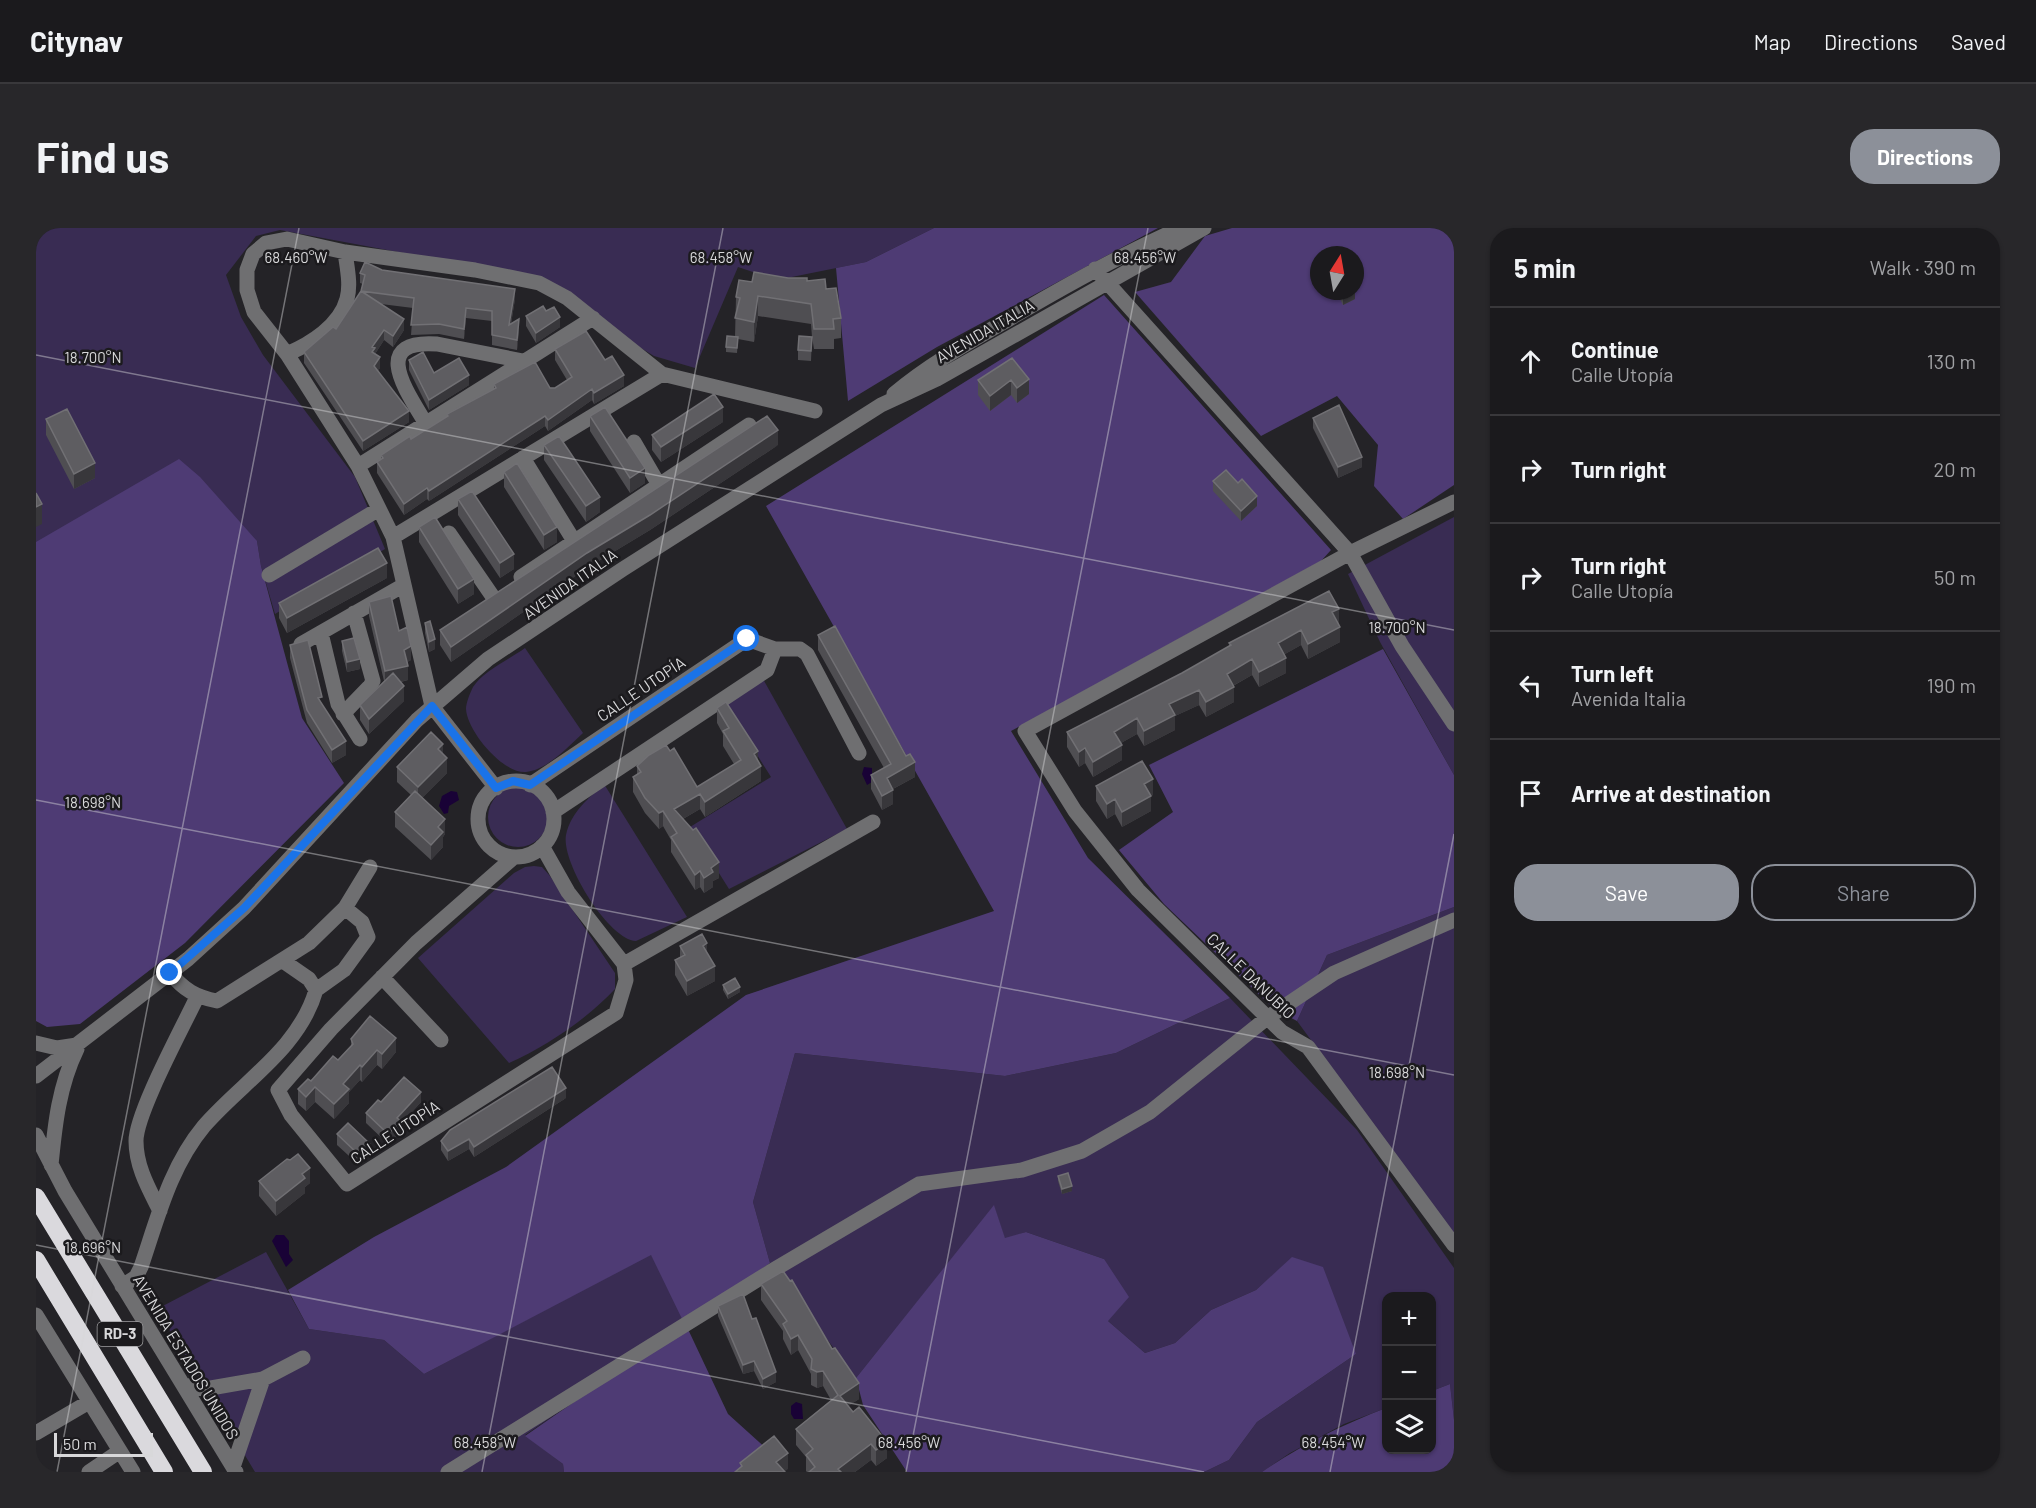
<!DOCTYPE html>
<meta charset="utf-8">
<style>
body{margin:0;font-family:Barlow,sans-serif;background:#28272a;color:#f1f3f6}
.controls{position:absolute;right:18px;bottom:18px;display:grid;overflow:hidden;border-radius:12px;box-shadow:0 2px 4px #0004}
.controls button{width:54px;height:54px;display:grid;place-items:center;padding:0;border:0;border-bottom:2px solid #39383b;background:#1b1a1d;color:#f1f3f6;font:30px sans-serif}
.compass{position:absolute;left:1274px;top:18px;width:54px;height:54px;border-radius:50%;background:#1b1a1d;box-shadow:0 2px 4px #0004;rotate:11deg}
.scale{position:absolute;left:18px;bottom:15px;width:99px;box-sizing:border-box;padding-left:6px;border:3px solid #d8d8da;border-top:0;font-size:16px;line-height:21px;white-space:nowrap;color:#d8d8da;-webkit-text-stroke:4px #1b1a1d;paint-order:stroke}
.stop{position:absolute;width:18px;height:18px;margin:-14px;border:4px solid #1a73e8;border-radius:50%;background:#fff}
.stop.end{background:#1a73e8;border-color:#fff;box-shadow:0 2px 6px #0008}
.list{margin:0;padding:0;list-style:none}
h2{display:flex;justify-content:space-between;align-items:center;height:78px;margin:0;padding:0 24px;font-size:26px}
h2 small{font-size:20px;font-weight:400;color:#a0a1a4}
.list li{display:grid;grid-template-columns:39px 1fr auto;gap:18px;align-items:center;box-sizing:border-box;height:108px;padding:0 24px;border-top:2px solid #39383b}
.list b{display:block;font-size:22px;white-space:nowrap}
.list p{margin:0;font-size:20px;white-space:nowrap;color:#a0a1a4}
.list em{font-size:20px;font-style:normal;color:#a0a1a4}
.actions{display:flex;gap:12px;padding:18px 24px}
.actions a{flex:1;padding:14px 0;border:2px solid #8c9099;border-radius:24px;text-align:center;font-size:21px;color:#8c9099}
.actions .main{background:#8c9099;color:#fff}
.icon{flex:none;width:33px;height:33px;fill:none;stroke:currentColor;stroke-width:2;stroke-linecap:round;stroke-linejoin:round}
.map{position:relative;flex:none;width:1418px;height:1244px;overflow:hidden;border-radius:24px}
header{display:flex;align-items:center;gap:36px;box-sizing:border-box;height:84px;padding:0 30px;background:#1b1a1d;border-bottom:2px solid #39383b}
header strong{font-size:28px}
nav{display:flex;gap:33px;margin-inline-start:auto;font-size:21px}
.intro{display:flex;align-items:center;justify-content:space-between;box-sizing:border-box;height:144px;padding:0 36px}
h1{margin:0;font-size:42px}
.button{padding:15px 27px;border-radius:24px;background:#8c9099;color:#fff;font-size:21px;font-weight:700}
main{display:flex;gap:36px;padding:0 36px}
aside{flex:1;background:#1b1a1d;border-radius:24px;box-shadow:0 2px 4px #0004}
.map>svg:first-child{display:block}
.green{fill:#392c53}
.forest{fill:#4e3b74;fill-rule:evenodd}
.water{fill:#190236}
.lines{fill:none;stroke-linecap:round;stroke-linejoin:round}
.minor{stroke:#6f6f71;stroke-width:15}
.highway{stroke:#dad9dd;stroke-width:18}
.wall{fill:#4f4e52}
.shaded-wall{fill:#38373b}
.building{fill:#5e5d61;stroke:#717074;stroke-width:1.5}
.route{stroke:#1a73e8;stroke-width:8}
.ticks{fill:none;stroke:#d8d8da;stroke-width:1.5;stroke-opacity:0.45}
.labels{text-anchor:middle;stroke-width:5;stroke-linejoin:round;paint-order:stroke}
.shield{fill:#1b1a1d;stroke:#9f9fa1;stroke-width:1.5}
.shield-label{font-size:15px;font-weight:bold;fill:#d8d8da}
.street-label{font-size:16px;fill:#d8d8da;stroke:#1b1a1d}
.ticks-label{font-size:15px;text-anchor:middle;fill:#d8d8da;stroke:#1b1a1d;stroke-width:5;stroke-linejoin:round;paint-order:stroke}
</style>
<header>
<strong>Citynav</strong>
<nav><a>Map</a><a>Directions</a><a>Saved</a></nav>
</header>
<div class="intro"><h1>Find us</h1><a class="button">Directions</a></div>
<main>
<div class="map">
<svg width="1418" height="1244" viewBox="0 0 1418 1244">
<rect width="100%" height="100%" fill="#242327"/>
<!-- green -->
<path class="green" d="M0,0H898L830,34L741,52L702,39L659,140L618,128L485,47L244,2L220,8L190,47L205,89L227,127L319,249L349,321L239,386L225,338L221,313L0,314Z
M1418,289V547L1344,414L1312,346Z
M489,420L547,505C533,518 511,542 490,544C467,546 431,503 430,481C430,475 434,465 437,459C447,443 474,431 489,420Z
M727,451L811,601L693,661L654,599L735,549L689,476Z
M568,556L651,689L600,713C572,711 525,634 530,607C535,584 552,571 568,556Z
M452 589a30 30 0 1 1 60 0a30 30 0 1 1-60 0Z
M498,638L506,639L514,648L579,745V761C551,791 511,818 473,835L382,730L478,645L489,639Z
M1418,679V1007L1261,793L1291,727Z
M1194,770L1321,902L1418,1040V1192L1414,1156L1396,1163V1068H1350V1180L1308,1196L1254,1225L1226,1244H1168L1193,1232L1221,1194L1320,1126L1256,1030L1220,1062L1175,1082L1139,1115L1109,1125L1072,1093L1068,1031L990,1004L969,1011L958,978L820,1150L734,1035L717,974L759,825L969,848L1080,825Z
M230,1024L273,1101L348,1112L388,1146L615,1026L650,1097L489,1207L527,1236L528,1244H219L121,1081Z"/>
<!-- forest -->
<path class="forest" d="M898,0H1122L901,119L812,173L800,40L830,34Z
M1196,0H1418V257L1367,291L1338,258L1342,217L1301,168L1225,208L1099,64L1135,54L1169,8ZM1283,27H1319V63H1283Z
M1068,67L1295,322L1285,333L975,503L1052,630L1194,770L1080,825L969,848L759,825L717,974L734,1035L650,1097L692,1186L732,1222L708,1244H528L527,1236L489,1208L649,1097L615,1027L388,1146L348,1112L273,1101L252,1062L338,1009L470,939L710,767L958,683L730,278Z
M143,231L164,249L221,313L225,338L266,490L308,555L149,715L44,796L11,799L0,793V314Z
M1347,421L1418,547V679L1291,727L1261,793L1238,781L1128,676L1083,622L1137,584L1113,537Z
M958,977L969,1010L990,1004L1068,1031L1093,1069L1072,1093L1109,1125L1139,1115L1175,1082L1220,1062L1256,1029L1287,1039L1320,1126L1221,1194L1193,1232L1168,1244H871L827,1177L820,1150Z
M1414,1156L1418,1192V1244H1226C1265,1217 1306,1197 1350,1180V1222H1396V1163Z"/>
<!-- water -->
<path class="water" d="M828,539L836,540V554L831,557L826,546Z
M415,563L421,564L423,572L413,578L412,585L408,586L403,578L406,568Z
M240,1007H248L253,1013V1026L257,1032L250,1039L236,1013Z
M760,1174L766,1176L767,1191H758L755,1186V1178Z"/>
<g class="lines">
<!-- minor -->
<path class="minor" d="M1059,41L1314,325L989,503L1039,583L1102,662L1246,804L1272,819L1418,1017
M251,126C274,116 304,98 311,71C315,56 311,40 309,24
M858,166C891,138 930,116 968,94C1025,60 1084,27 1145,0
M390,196C372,165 332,111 401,116L487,133
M598,214L623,257
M487,230L538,313
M322,238L557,90
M1418,274L1314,325L1366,418L1418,496
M413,305L457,369
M357,309L322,238L251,126L218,84L211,62V42L217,26L230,15L251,11L309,24L439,42L503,55L531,70L626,146
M233,347L343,281
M485,349L713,197
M285,405L302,476L324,511
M265,416L368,357
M307,486L334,458L337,453L318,385
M442 591a38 38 0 1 1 76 0a38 38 0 1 1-76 0Z
M494,557L711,411L739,421H764L771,426L823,525
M460,560L396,478L357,309L626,146L779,183
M517,584L731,442L739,421
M478,629L380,715L295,801L242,862L255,887L311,956L580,785L590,752L588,736L532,664L506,618
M588,736L837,594
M134,745C148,762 160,769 181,773L273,715L309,680L334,639
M346,749L405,812
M280,762L308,742L332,709L326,694L309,680
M0,815L21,820L41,817
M0,848L152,731L208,680L381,492L452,431L587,341L845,177L901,151L1168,0
M0,907L29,963L200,1244
M15,937C19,896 23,858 41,821
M124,983C113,961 100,939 100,913C100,885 147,799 161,769
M86,1058L100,1049L105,1039C122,989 134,939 168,898C206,854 263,821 280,762L273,751L247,733
M0,1087L97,1244
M147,1157L169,1161L227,1151
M0,1205L53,1174
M197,1239L227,1151L267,1130
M53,1244L84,1223
M412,1244L734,1044L883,956L986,942L1046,923L1114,884L1231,790L1298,745L1418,692"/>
<!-- highway -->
<path class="highway" d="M0,969L167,1244
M0,1032L128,1244"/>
</g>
<!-- wall -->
<path class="wall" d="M346,42L479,71L475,96L483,102L481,122L456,117V93L430,90L428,111L403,106L375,107L377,80L345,76L368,102L357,119L348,112L339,126L344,140L342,142L373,194L327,223L268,135V124L300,101L325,63L327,56L324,55V45Z
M752,50L771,53L790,61L805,90V110L798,111V121H778L776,109L775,133L762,132V122L776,109L775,96L722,88L718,114L702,111L701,125L690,124V119L699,109L700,69L716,54Z
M1300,63H1319V71L1307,77Z
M510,83L524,99L500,115L490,98V88Z
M519,121L569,132L588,158L558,176L556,172L512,203L509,198L393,273L391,271L368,287L341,245V234L345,231V227L375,211L411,189V186L458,161V156L519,160L531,152L519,132Z
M976,130L993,166L981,175L975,167L954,183L942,167V152Z
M373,132L398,145L433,157L393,182L373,142Z
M554,188L609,255L594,265L554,203Z
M1277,190L1326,239L1302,250L1277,200Z
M10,191L59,250L38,261L10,207Z
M687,194L625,234L616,222V207Z
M508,217L564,284L550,294L508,232Z
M742,217L614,302L551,340L415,434L404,417V402Z
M468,244L521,314L508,322L468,259Z
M1177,253L1221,278L1205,293L1177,263Z
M422,271L478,341L464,350L422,287Z
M383,299L438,366L422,376L383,314Z
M351,350L251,405L243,390V375Z
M333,374L375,432L371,434L372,452L365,454L368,473L333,506L324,492V477L348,453L333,388Z
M389,395L399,421L393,424L389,405Z
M1302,396L1304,414L1272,431L1265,417L1249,426L1250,445L1223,459L1216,447L1197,458L1198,474L1170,489L1163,477L1139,488V502L1108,518L1101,506L1085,515L1086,532L1057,549L1049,535L1043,539L1031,519V504L1146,445L1193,418V415Z
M782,407L879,549L857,561V576L846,582L835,561V547L848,540L782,422Z
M306,413L324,441L311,444L306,423Z
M254,417L286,476L310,527L296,535L271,495L254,430Z
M681,480L722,532L725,553L669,589L664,581L647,591L683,650L677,653V659L668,665L664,659L659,662L635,624V612L627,598L623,601L609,585L597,564V549L601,547V538L634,523L661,559L698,536L687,518V506L681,495Z
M407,526L411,545L386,570L409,606L407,609V619L395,632L359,599V584L375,567L361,554V539Z
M1060,558L1117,567L1114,568L1115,583L1086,599L1079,586L1071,591L1060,573Z
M644,718L671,725L679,753L651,768L639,747V732L644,729Z
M687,757L704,764L692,771L687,762Z
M315,811L360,824L346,841L341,837L326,854L324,852L313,864V875L298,891L279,874L270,883L262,876V861L302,832L315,818Z
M530,870L438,929L433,921L412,933L405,922V913Z
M345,874H385L365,896V903L352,916L330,895V885Z
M301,906L334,926L323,937L301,917Z
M254,932L274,955L269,959V965L240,988L223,968V953Z
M1022,948L1036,963L1026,966L1022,953Z
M725,1056L823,1171L812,1178L851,1230L840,1238L835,1232L819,1244H771L770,1243V1229L760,1217V1201L795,1172L787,1158L781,1160L775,1157V1146L762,1122L755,1127L747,1111V1103L725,1072Z
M682,1078L740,1154L727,1161L718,1143L707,1146L682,1088Z"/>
<!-- shaded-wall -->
<path class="shaded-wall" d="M479,61V71L473,107V97Z
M1314,63H1319V71L1307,77V67Z
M722,68V88L718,114V94Z
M430,80V90L428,111V101Z
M524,89V99L500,115V105Z
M368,91V102L357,119V108Z
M483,91V102L481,122V112Z
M348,102V112L339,126L336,135V119Z
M344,129V140L338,148V138Z
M433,147V157L393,182V172Z
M588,147V158L558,176V165Z
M993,151V166L981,175V160Z
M975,152V167L954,183V168Z
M556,161V172L512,203V192Z
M687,179V194L625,234V219Z
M373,183V194L327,223V213Z
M509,188V198L393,273V263Z
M742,202V217L614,302L551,340L415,434V419L551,325Z
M1326,229V239L1302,250V239Z
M59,235V250L38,261V246Z
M609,240V255L594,265V250Z
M391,260V271L368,287V276Z
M1221,268V278L1205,293V283Z
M564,269V284L550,294V278Z
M6,276V296L0,299V279Z
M521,299V314L508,322V307Z
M478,326V341L464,350V335Z
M351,335V350L251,405V390Z
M438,351V366L422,376V361Z
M1303,381V396L1296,384Z
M1304,399V414L1272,431V416Z
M1265,402V417L1242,430V415Z
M399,411V421L393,424V414Z
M375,418V432L368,436V422Z
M1250,430V445L1223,459V444Z
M324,431V441L311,444V434Z
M1216,431V447L1191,461V446Z
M372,438V452L349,457V443Z
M368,458V473L333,506V491Z
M1198,459V474L1170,489V474Z
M1163,462V477L1139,488V502L1108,518V503L1133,476Z
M1101,490V506L1078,519V504Z
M310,513V527L296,535V522Z
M407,516V531L402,521Z
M1086,517V532L1057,549V534Z
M1049,520V535L1043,539V524Z
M722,523V538L718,526Z
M411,530V545L382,574V559Z
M879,534V549L851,564V550Z
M725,538V553L669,589V574Z
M1117,551V567L1108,572V556Z
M857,562V576L846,582V568Z
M664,566V581L638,596V581Z
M1115,568V583L1086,599V584Z
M1079,571V586L1071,591V576Z
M627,583V598L623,601V585Z
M409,591V606L407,609V619L395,632V617L402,599Z
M683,634V650L677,653V659L668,665V650L675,640Z
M664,643V659L659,662V647Z
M671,715V730L667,718Z
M679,738V753L651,768V753Z
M704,759V764L692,771V766Z
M360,810V824L346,841V826Z
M341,822V837L326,854V839Z
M324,837V852L313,864V875L298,891V876L307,856Z
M279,859V874L270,883V869Z
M530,860V870L438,929V919Z
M385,864V874L365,896V903L352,916V906L361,890Z
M433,911V921L412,933V923Z
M334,916V926L323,937V927Z
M274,940V955L269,959V965L240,988V973L266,946Z
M1036,958V963L1026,966V961Z
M762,1107V1122L755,1127V1111Z
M718,1133V1143L707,1146V1137Z
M787,1143V1158L781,1160V1144Z
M740,1144V1154L727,1161V1151Z
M823,1155V1171L804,1184V1168Z
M851,1214V1230L840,1238V1222Z
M835,1216V1232L819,1244H802V1241Z
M752,1225V1241L748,1244L740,1234Z"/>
<!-- building -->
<path class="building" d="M329,34L346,42L479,61L473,97L483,91L481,112L456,107V83L430,80L428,101L403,96L375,97L378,70L325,63L329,47L324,45Z
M718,44L752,50H771V53L789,51L790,61L800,60L805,90L797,91L798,101H778L775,76L722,68L718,94L699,90L704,70L700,69L703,52L716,54Z
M325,63L368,91L357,108L348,102L336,119L339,120L336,124L344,129L338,138L373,183L327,213L268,124L297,99L300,101Z
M1305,63H1314L1307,67Z
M507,78L510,83L518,79L524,89L500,105L490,88Z
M550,103L569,132L576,128L588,147L558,165L556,161L512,192L509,188L393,263L391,260L368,276L341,234L347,230L345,227L374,208L375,211L412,188L411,186L460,160L458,156L499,134L514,160H519L536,149L519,121Z
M691,108L702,109L701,120L690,119Z
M763,108L776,109L775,123L762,122Z
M387,124L398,145L423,130L433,147L393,172L373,132Z
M976,130L993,151L981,160L975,152L954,168L942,152Z
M678,166L687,179L625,219L616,207Z
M1303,177L1326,229L1302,239L1277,190Z
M569,179L609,240L594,250L554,188Z
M31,181L59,235L38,246L10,191Z
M731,188L742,202L614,287L551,325L415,419L404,402Z
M523,208L564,269L550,278L508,217Z
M481,235L521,299L508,307L468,244Z
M1190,242L1202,255L1206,251L1221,268L1205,283L1177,253Z
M436,263L478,326L464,335L422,271Z
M0,265L6,276L0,279Z
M399,289L438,351L422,361L383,299Z
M342,320L351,335L251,390L243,375Z
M1293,363L1303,381L1296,384L1304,399L1272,416L1265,402L1242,415L1250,430L1223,444L1216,431L1191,446L1198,459L1170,474L1163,462L1133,476L1139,487L1108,503L1101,490L1078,504L1086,517L1057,534L1049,520L1043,524L1031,504L1146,445L1195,417L1193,415Z
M355,368L363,403L371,399L375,418L368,422L372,438L349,443L333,374Z
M394,393L399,411L393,414L389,395Z
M799,398L870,528L874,526L879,534L851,550L857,562L846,568L835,547L855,536L782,407Z
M318,410L324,431L311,434L306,413Z
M272,412L286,469L282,470L310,513L296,522L271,482L254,417Z
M357,445L368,458L333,491L324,477Z
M690,474L722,523L718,526L725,538L669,574L664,566L638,581L657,602L660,600L683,634L675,640L677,644L668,650L664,643L659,647L635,609L641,605L627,583L623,585L609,570L597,549L605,544L601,538L613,527L630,517L634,523L638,520L661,559L705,532L687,503L693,500L681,480Z
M395,504L407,516L402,521L411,530L382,559L361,539Z
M1106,533L1117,551L1108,556L1115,568L1086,584L1079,571L1071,576L1060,558Z
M379,563L409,591L402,599L407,604L395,617L359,584Z
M666,706L671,715L667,718L679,738L651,753L639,732L649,727L644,718Z
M699,750L704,759L692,766L687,757Z
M334,788L360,810L346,826L341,822L326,839L324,837L307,856L313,861L298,876L279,859L270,869L262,861L272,851L275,853L297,828L302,832L317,816L315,811Z
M516,839L530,860L438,919L433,911L412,923L405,913L414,902Z
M368,849L385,864L361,890L365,893L352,906L330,885L342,872L345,874Z
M312,895L334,916L323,927L301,906Z
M262,926L274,940L266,946L269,950L240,973L223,953L251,931L254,932Z
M1032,945L1036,958L1026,961L1022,948Z
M747,1043L754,1053L756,1052L796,1121L799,1120L823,1155L804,1168L817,1184L823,1179L851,1214L840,1222L835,1216L802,1241L805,1244H773L779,1239L770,1227L777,1221L760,1201L802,1167L787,1143L781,1144L775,1141L776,1131L762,1107L755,1111L747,1096L751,1093L725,1056Z
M707,1066L716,1091L720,1090L740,1144L727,1151L718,1133L707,1137L682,1078Z
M738,1208L752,1225L740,1234L749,1244H699L706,1238L704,1235Z"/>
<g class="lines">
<!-- route -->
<path class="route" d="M134,745L208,680L396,478L460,560L477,553L494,557L711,411"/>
</g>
<!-- ticks -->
<path class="ticks" d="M0,127L1418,402M0,572L1418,847M0,1017L1168,1244M21,1244L263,0M446,1244L687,0M870,1244L1112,0M1294,1244L1418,606"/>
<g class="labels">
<!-- shield labels -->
<rect class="shield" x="61.5" y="1094" width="45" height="24" rx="4.5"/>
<g class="shield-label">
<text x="84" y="1111">RD-3</text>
</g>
<!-- street labels -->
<g class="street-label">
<text transform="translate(949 103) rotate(-30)" y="6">AVENIDA ITALIA</text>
<text transform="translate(534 356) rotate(-35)" y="6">AVENIDA ITALIA</text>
<text transform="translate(605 461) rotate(-34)" y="6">CALLE UTOPÍA</text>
<text transform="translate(1215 748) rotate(44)" y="6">CALLE DANUBIO</text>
<text transform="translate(359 904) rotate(-33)" y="6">CALLE UTOPÍA</text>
<text transform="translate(150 1129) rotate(59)" y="6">AVENIDA ESTADOS UNIDOS</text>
</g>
</g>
<g class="ticks-label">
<text x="260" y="35">68.460°W</text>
<text x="685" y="35">68.458°W</text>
<text x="1109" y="35">68.456°W</text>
<text x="57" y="135">18.700°N</text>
<text x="1361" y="405">18.700°N</text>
<text x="57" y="580">18.698°N</text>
<text x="1361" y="850">18.698°N</text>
<text x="57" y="1025">18.696°N</text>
<text x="449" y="1220">68.458°W</text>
<text x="873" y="1220">68.456°W</text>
<text x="1297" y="1220">68.454°W</text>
</g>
</svg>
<div class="controls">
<button>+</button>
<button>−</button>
<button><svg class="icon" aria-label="layers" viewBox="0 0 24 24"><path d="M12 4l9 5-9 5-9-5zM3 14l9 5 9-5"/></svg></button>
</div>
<svg class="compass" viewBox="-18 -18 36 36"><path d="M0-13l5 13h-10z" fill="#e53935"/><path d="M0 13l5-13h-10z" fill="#a0a1a4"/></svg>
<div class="scale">50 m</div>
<div class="stop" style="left:711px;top:411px"></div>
<div class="stop end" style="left:134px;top:745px"></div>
</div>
<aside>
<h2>5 min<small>Walk · 390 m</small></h2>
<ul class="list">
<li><svg class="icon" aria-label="ahead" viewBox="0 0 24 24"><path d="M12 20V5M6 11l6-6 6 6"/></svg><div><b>Continue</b><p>Calle Utopía</p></div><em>130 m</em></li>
<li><svg class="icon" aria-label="right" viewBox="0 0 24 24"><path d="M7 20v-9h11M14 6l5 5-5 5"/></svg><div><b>Turn right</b></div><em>20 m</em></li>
<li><svg class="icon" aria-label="right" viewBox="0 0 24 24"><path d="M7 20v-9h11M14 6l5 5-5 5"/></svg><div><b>Turn right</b><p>Calle Utopía</p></div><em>50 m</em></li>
<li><svg class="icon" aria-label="left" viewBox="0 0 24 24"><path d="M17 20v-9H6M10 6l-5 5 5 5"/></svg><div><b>Turn left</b><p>Avenida Italia</p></div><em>190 m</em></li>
<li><svg class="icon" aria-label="arrive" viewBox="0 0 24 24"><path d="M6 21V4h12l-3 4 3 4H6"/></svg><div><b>Arrive at destination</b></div></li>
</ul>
<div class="actions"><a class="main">Save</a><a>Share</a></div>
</aside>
</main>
